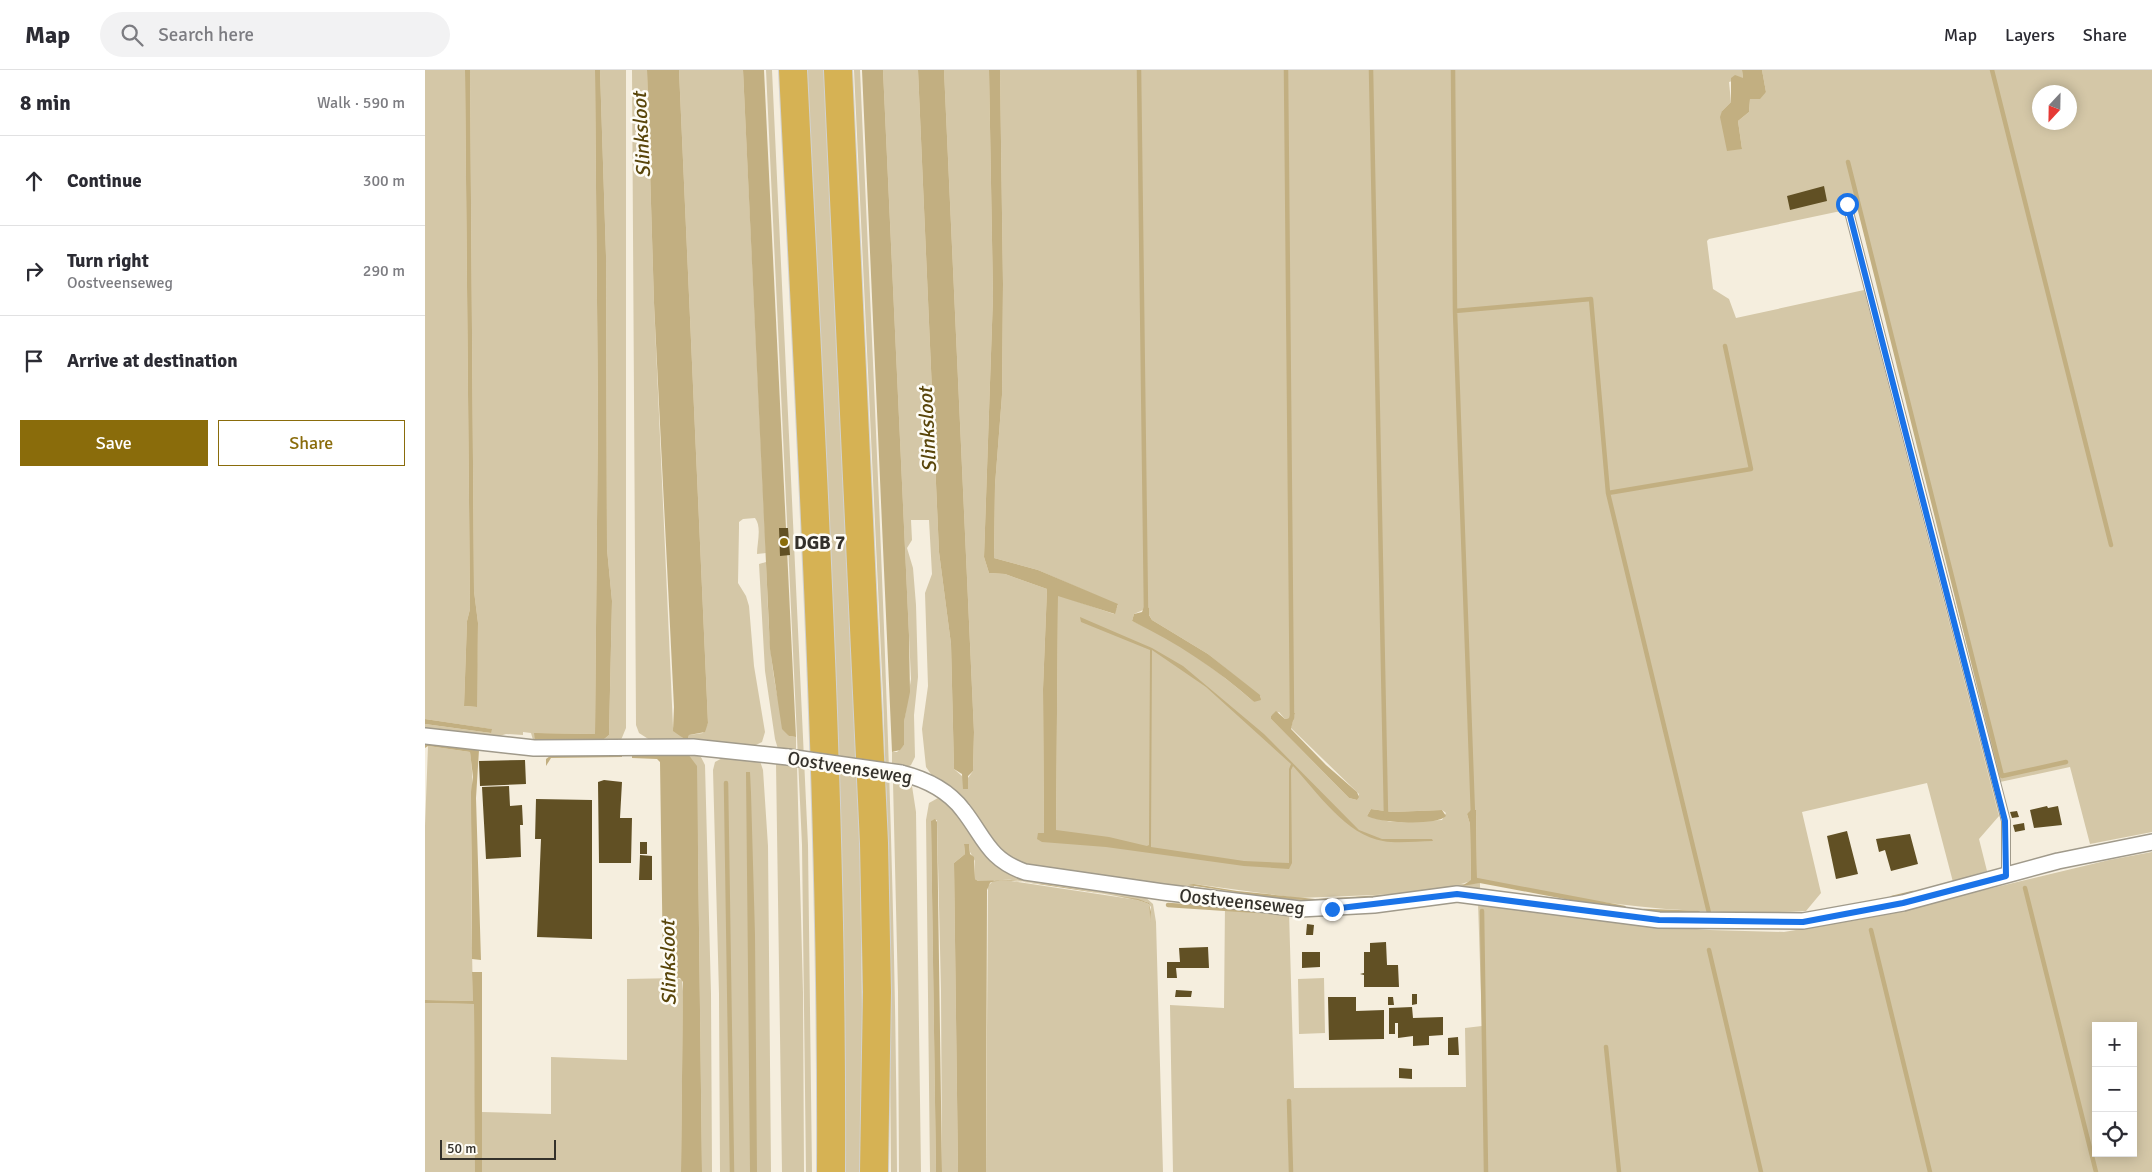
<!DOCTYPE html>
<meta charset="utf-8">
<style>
body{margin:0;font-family:Signika,sans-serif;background:#f2f2f3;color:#2b2b33}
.controls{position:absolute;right:15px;bottom:15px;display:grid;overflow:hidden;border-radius:0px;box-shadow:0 2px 12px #0003}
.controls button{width:45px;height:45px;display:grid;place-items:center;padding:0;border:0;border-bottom:1px solid #e1e1e2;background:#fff;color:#2b2b33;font:25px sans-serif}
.compass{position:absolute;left:1607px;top:15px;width:45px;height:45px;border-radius:50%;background:#fff;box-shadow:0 2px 12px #0003;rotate:202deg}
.scale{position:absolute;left:15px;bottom:12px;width:116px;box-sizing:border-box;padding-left:5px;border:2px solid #34312b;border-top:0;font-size:14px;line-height:18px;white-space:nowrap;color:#34312b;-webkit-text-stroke:4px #fefcf5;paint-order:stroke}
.stop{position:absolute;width:15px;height:15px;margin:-11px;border:4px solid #1a73e8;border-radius:50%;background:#fff}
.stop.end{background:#1a73e8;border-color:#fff;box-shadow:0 1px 5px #0008}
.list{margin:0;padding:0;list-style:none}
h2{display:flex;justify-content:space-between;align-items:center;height:65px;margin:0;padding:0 20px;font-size:21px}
h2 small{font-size:16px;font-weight:400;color:#7c7c81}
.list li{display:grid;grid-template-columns:32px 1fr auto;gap:15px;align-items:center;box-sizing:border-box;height:90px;padding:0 20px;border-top:1px solid #e1e1e2}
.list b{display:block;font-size:19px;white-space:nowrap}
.list p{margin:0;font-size:16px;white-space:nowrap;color:#7c7c81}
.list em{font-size:16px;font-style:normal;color:#7c7c81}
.actions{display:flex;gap:10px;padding:15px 20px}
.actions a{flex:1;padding:11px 0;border:1px solid #8a6c0b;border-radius:0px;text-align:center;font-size:18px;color:#8a6c0b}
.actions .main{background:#8a6c0b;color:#fff}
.icon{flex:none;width:28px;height:28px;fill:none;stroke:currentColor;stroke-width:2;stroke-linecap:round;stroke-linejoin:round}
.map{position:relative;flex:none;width:1727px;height:1102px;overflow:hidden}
header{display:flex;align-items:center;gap:30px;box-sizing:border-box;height:70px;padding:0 25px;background:#fff;border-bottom:1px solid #e1e1e2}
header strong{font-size:24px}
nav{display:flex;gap:28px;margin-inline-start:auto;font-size:18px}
.search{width:350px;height:45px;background:#f2f2f3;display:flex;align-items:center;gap:12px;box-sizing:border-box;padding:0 18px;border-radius:28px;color:#7c7c81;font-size:19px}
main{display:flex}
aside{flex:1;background:#fff}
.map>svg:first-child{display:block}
.green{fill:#d4c7a7;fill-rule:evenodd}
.water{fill:#c2af81;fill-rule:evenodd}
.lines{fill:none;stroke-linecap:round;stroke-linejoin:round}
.stream{stroke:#c2af81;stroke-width:4.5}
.building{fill:#615024}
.lane-casing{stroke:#a09a8b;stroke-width:10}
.street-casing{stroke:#a09a8b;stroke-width:18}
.highway-casing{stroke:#d2d2d0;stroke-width:30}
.lane{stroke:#fff;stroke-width:8}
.street{stroke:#fff;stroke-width:15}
.highway{stroke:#d6b254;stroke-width:28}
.street-bridge-casing{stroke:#a09a8b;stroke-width:18;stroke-linecap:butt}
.street-bridge{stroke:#fff;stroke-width:15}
.route{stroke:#1a73e8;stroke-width:6}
.poi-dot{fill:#8a6c0b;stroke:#fefcf5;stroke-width:2}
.labels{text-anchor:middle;stroke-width:5;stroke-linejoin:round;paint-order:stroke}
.poi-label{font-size:19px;font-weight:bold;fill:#34312b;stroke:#fefcf5;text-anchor:start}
.street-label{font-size:19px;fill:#34312b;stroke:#fefcf5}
.water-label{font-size:20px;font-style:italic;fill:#59450a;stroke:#fefcf5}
</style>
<header>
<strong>Map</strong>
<div class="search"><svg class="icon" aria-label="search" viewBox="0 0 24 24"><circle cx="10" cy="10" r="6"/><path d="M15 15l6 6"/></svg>Search here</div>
<nav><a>Map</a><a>Layers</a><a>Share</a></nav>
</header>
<main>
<aside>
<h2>8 min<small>Walk · 590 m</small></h2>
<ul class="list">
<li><svg class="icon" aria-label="ahead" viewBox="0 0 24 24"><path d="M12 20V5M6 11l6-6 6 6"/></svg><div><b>Continue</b></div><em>300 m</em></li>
<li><svg class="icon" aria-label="right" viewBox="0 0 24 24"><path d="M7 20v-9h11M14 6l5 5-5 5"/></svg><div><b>Turn right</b><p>Oostveenseweg</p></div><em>290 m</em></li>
<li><svg class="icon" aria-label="arrive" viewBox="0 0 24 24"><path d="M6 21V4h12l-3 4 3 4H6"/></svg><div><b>Arrive at destination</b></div></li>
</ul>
<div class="actions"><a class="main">Save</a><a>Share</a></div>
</aside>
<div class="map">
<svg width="1727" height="1102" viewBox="0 0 1727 1102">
<rect width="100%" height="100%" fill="#f5eede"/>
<!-- green -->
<path class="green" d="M0,0H40L45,539L42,551L39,636L51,637L53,553L49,521L45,0H170L173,347L170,664L110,663L178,670L184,665L187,531L182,479L181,186L175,0H201V658L196,670L115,672L108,670L106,663L98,662V665L81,664L65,669L0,660V654L66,663V659L0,649Z
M207,0H222L229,233L248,657L258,668H263L264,665L278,663L283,653L254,0H318L341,483L332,484C332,473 337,457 330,448L318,449L314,452V458L313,513L321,526L324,536L329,596L340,662L337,672L329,676L303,673L228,672L214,663L211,655Z
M341,0H347L383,775L387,1102H381L377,775Z
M382,0H402L435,774L439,1102H419L410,626Z
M429,0H435C451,367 470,734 472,1102H466L463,773L458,626Z
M458,0H493L514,482L526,574L529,699L538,707L543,708L548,701L549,662L519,0H564L568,226L559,487L564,503L580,504L622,519L618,619L619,763L631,760L633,525L689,544L693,535L613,500L569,488L570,415L577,325L578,214L575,0H1317L1318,8L1304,12L1306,32L1297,41L1317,79L1313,51L1324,42L1325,29L1341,22L1337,0H1727V762L1665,774L1645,697L1575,712L1436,139L1411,142L1284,169L1282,171L1288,219L1304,229L1311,248L1439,220L1574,746L1554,769L1562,801L1528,812L1502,713L1377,742L1396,823L1381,841C1270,847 1160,834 1052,809L1051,740L1042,744L1045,754L1046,811L1036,814L1055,813V821L1034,816L1028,817V821L891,836L611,800L580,785L567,770L544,733L508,707L501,697L497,659L503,616L500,523L507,504L504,450H486L487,470L482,478L488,498L491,535L493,607L489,645L490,687L486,695L481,698L467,693V682H472L479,675V652L486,609ZM1614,22H1644V52H1614ZM718,540L723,543L727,550L783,584L836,627L829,632C792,600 752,570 707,551L709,544ZM854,642L860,649L864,648L865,643H870L866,658L934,724L932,730L924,728L846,649V646ZM946,739L967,742L1017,740L1021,743L1017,750L966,752L942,746ZM769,814L873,828L975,824L891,831L769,817Z
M341,492C344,551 343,610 364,666L371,667V681L353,679L350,669L340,601L334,494Z
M3,676L45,682C50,715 46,748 46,781C46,831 47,881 48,931L0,930V756Z
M207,681L274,683L280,695L286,924L287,1102H277L273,778L266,691L263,684L207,686Z
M301,686L335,691L338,700L343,776L346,1102H295L294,924L288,700L290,692Z
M351,693L372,695L378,923L379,1102H357Z
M468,712L487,716L491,742L496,1102H474L473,922Z
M513,728C535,732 547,772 562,788C569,795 578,800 588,804L719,826L728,834L731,852L738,1102H561L563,816L569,810L586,811L713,830L724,834L725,852L726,837L722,832C678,823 633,815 587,810C576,809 561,813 553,811L550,809V791L545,782L544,774H539L540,784L529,793L533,1102H517L516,921L512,750L506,751L511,1102H505L501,750L504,733Z
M1727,782V1102H748L745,935L799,938L800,834L864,841L869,1018L1041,1017L1040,958L1057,956L1053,832L1192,853L1285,860L1359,862L1442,848L1684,790ZM1671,956H1708V1083H1671Z
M252,908L257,910L258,921L256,1102H57V1042L126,1044V987L202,990V909Z
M899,908L900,963L874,964L873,909Z
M0,933L49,934L51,1102H0Z"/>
<!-- water -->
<path class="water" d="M40,0H45L49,521L53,553L52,637L39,636L42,551L45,539Z
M170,0H175L181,186L182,479L187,531L184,665L178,670H110L109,663L170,664L173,347Z
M222,0H254L283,653L280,662L264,665L263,668H258L248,661L249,637L229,233Z
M318,0H339L371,667L364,666L357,659L345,579Z
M437,0H458L484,565L485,622L479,652V675L475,680L467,682Z
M493,0H519L549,662L548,701L543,706V719H538L537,704L529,699L526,574L514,482Z
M564,0H575L578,214L577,325L570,415L569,488L613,500L693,534L690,544L633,526L631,760L684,767L722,776L724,775L725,580L656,552L655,547L727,578L758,596L839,664L934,760L957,769H1007L1008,771C991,771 974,774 958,771C922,766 891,721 868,696L866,700L867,793L864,799L819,796L681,777L617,772L612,769L613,763H619L618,619L622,519L580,504L564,503L559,487L568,226ZM727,580L781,617L866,694L864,699V793L819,791L726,777Z
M1317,0H1337L1341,22L1335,29H1325L1324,42L1313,51L1317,79L1302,81L1295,47L1297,41L1306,32V8L1310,5L1318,8Z
M719,537L724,538V545L727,550L783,584L835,625L836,630L829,632C792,599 752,573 707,551L709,544L717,542Z
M851,641L860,649L864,648L865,643H870L866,659L901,695L932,722L934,727L932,730L924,728L846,649V646Z
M0,649L67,659L66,663L0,654Z
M0,673L54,680L51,728L56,890L47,889L46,722L48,707L45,682L3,676L0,678Z
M258,684H263L272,696L277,1102H256L258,912L255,908L241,907L238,899L235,692L232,689L207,688V686H258Z
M125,686H197V687L126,688L121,696V689Z
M321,702H325L326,723L330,865L332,1102H325Z
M946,739L967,742L1017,740L1021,746C1012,756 954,753 942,746Z
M1046,740H1051L1052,809L1055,810V813L1037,816L1046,810L1045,754L1042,744Z
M510,749L512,752L517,1102H511L506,751Z
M539,774H544L545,784L549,787L550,809L553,811L586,810L713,829L724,833L726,842L725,852L724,834L713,830C690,826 578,804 565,813L562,820L561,1102H533L529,793L540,784Z
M769,814L812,821L890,829L976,824L1026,816V817L971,825L891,831L843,827L763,815Z
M47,902H57V1102H50L49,934L0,933V930L48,931Z"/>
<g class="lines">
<!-- stream -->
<path class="stream" d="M714,0L721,542
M861,0L867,648
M946,0L961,746
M1028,0L1030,241L1048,746
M1567,0L1686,475
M1423,92L1577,706L1641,692
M1030,241L1166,229L1183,423L1326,399L1300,276
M1183,423L1284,843
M301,713L307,1102
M1051,810L1199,838
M1600,818L1671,1102
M1467,828L1488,823
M743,835L834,841
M1057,841L1061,1102
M1219,841L1273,843
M1446,860L1505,1102
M1284,880L1336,1102
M1181,977L1194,1102
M864,1031L866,1102"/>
</g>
<!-- building -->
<path class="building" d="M1399,116L1402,131L1365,140L1362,126Z
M354,458H363L365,485L355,486Z
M100,690L101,714L55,716L54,691Z
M179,710L197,712L195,748H207L206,793H174L173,712Z
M84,716L85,736L97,735L98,755H95L96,787L61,789L57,717Z
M111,729L167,730V869L112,867L116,769H110Z
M1622,736L1623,738L1633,736L1637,755L1609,758L1605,740Z
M1592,741L1594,747L1587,748L1585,742Z
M1599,753L1600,760L1590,762L1588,755Z
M1422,761L1433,804L1411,809L1402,766Z
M1485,764L1493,794L1466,801L1460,780L1454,782L1451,769Z
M215,772H222V784H215Z
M215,785L227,786V810H214Z
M882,854L889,855L888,865H881Z
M961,872L962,895H973L974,917H939V905L935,904L939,903V882H945V873Z
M783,877L784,898H751L752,908H742V892H755L754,878Z
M877,882H895V897L877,898Z
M751,920L767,921L766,927H750Z
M987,924H992V934L987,935Z
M903,927H931V941L959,940V969L904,970Z
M963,927H968L969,935H963Z
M987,937L988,948L1018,947V965L1004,966V975L988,976V966L973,968V953H970V964H964V938Z
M1033,967L1034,985H1023V968Z
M974,998L987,999V1009L974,1008Z"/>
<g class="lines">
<!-- lane casing -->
<g class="lane-casing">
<path id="lane" d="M1422,134L1581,751V806"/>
</g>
<!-- street casing -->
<g class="street-casing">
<path id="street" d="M0,666L109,678L268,677L363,687
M476,703C500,709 523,720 538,740C560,768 563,789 600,802L738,822L875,839L949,835L1032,824L1234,850L1378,851L1478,833L1633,791L1727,772"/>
</g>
<!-- highway casing -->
<g class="highway-casing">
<path id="highway" d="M368,0C386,367 408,734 406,1102
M413,0L449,773L452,922L449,1102"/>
</g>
<!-- lane -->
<use href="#lane" class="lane"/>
<!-- street -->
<use href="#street" class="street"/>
<!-- highway -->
<use href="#highway" class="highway"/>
<!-- street-bridge casing -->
<g class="street-bridge-casing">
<path id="street-bridge" d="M363,687L476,703"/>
</g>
<!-- street-bridge -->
<use href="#street-bridge" class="street-bridge"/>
</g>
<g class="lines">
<!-- route -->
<path class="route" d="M907,839L1032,824L1234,850L1378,852L1478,833L1581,806L1580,751L1422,134"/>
</g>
<!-- markers -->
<circle class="poi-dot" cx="359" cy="472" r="5"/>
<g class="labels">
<!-- poi labels -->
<g class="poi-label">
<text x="369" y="479">DGB 7</text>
</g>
<!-- street labels -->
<g class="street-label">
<text transform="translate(425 697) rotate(9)" y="7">Oostveenseweg</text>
<text transform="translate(817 831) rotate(6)" y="7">Oostveenseweg</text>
</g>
<!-- water labels -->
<g class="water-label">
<text transform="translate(216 65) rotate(-93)" y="7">Slinksloot</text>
<text transform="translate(502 360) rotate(-93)" y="7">Slinksloot</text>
<text transform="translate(243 893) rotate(-91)" y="7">Slinksloot</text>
</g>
</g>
</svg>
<div class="controls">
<button>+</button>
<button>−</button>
<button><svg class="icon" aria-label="locate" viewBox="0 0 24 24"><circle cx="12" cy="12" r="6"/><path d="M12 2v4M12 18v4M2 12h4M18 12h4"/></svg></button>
</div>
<svg class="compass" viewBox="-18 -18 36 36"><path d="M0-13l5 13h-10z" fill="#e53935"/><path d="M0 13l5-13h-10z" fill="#7c7c81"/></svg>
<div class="scale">50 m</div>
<div class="stop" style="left:1422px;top:134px"></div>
<div class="stop end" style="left:907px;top:839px"></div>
</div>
</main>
